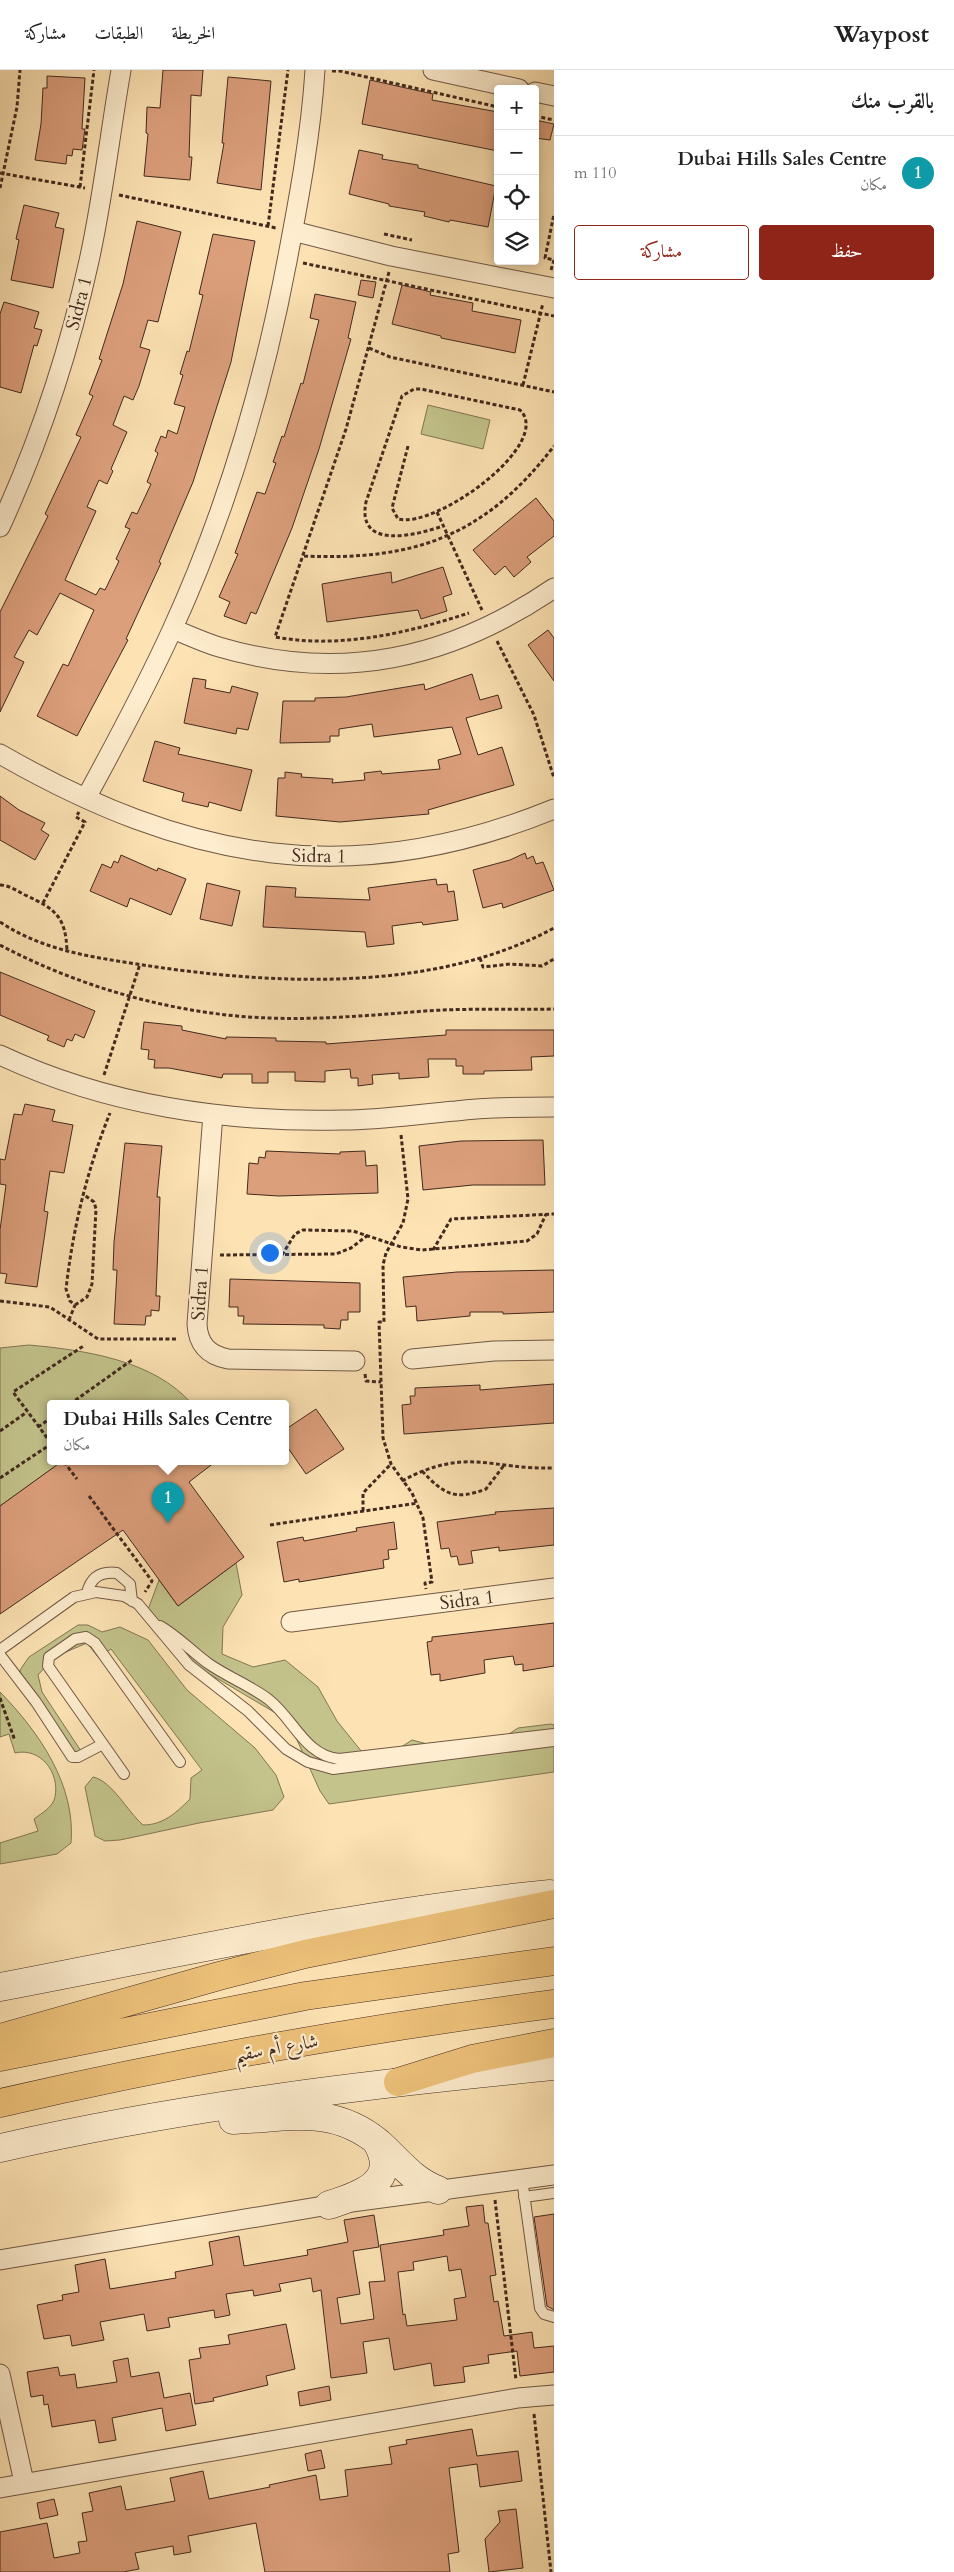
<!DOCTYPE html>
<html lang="ar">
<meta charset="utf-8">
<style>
body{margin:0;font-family:Cardo,Amiri,serif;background:#f6f6f6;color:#222;direction:rtl}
.controls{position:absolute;right:15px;top:15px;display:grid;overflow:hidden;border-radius:5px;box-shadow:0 2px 12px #0003}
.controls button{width:45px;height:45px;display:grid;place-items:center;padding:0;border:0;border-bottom:1px solid #e0e0e0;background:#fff;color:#222;font:25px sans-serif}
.you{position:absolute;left:269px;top:1182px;width:18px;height:18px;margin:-12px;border:4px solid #fff;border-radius:50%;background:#1a73e8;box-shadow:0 0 0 8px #1a73e833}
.badge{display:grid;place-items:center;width:32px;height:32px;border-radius:50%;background:#8f2418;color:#fff;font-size:16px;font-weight:700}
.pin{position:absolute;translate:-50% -41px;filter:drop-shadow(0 1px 2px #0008)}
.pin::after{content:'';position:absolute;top:26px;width:18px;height:15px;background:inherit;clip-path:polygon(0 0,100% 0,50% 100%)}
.popup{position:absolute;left:47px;top:1330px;width:242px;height:65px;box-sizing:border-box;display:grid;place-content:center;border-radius:5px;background:#fff;filter:drop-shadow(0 1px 4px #0005);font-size:16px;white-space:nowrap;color:#767676}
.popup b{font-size:19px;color:#222}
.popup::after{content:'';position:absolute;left:50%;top:100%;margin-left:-10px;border:10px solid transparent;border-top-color:#fff}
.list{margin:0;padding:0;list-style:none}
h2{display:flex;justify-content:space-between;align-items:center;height:65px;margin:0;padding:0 20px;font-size:21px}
h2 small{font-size:16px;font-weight:400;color:#767676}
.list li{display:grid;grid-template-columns:32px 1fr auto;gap:15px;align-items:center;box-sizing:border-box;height:75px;padding:0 20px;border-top:1px solid #e0e0e0}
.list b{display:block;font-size:19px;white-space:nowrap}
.list p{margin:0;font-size:16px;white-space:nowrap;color:#767676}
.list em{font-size:16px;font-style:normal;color:#767676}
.actions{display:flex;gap:10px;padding:15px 20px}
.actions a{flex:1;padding:11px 0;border:1px solid #8f2418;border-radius:5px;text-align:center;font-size:18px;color:#8f2418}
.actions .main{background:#8f2418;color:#fff}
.icon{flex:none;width:28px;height:28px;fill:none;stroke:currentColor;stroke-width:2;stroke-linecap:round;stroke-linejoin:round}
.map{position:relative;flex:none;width:554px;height:2502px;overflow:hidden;direction:ltr}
header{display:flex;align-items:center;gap:30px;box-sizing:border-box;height:70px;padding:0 25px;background:#fff;border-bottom:1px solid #e0e0e0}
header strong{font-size:24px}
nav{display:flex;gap:28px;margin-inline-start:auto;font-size:18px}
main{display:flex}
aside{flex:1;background:#fff}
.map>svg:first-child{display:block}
.green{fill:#c3c38b;stroke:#827654}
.building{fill:#dc9f7c;stroke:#42291e;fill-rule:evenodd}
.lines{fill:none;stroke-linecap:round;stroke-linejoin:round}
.lane-casing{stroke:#715844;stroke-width:12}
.street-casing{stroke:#715844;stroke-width:21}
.secondary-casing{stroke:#42291e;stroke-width:29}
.primary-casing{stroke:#42291e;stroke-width:29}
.path{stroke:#42291e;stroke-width:3;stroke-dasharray:4 2.5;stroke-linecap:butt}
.lane{stroke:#feedce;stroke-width:10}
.street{stroke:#feedce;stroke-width:19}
.secondary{stroke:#feedce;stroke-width:28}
.primary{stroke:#eec27a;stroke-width:28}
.labels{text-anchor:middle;stroke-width:4.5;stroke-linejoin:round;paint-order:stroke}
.street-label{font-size:19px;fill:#42291e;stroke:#feedce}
</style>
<header>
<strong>Waypost</strong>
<nav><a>الخريطة</a><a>الطبقات</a><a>مشاركة</a></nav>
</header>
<main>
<aside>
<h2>بالقرب منك<small></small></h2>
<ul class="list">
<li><span class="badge" style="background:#0f9aa8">1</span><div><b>Dubai Hills Sales Centre</b><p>مكان</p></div><em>110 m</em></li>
</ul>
<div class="actions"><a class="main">حفظ</a><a>مشاركة</a></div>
</aside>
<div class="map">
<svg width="554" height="2502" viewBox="0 0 554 2502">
<rect width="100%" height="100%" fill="#fde3b4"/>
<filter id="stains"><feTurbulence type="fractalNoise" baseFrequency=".004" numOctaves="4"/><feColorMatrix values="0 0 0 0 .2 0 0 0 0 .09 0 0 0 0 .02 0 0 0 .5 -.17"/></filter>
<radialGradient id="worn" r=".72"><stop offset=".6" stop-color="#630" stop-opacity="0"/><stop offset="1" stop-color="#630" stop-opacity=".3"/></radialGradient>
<!-- green -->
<path class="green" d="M428,335L490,350L483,379L421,364Z
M29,1275C84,1280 154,1290 192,1334H51V1392H75L84,1404L53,1398L0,1436V1278Z
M236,1493L242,1525L223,1557L222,1584L253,1597L285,1590L318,1617L337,1651L370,1692L389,1685L412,1670L454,1681L485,1680L518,1658L551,1654L554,1655V1702L329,1734L320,1721L297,1670L279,1645L186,1590L146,1545L159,1510L178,1536Z
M78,1555H88L102,1562L120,1557L148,1570L187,1620L255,1678L276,1705L284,1727L273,1740L199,1753L120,1770L105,1771L95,1766L85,1717L93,1707C112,1711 127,1741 143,1755C163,1755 176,1743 190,1729L191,1708L202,1700L111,1579L98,1587L87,1573L54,1587L38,1605L42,1622L81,1681L77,1689L21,1615L20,1600L29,1587Z
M0,1622C39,1662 76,1715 71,1773L57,1784L0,1794V1773L38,1761L34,1749C42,1743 53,1737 55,1727C60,1702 40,1677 15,1683L9,1664L0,1667Z"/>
<!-- building -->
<path class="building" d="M163,0H203L201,26L191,25L189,87H192L190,110L144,106L148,64L146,63L147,37L160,38Z
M47,6L85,8L82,59H85L82,80L73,79L72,86L67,85L66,94L35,90L41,54L43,18H47Z
M228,7L271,11L261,120L217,113L224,73H222Z
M370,10L433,24L432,30L498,42V81L362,54Z
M535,50L554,54L550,70L535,68Z
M359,80L383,85L382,89L418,95V98L496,116L488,157L450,150L449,152L424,146L425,142L389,136V134L349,124Z
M24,135L59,143L55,157L64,159L53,218L11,210L19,170L16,169Z
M137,151L181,162L158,252L148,250L140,277L150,280L139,316L133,330L124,326L113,355L127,362L111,399L113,401L107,414L99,410L87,437L96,441L65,510L96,525L100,518L105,520L119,491L116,489L130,459L125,457L132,442L137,444L151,414L147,412L158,383L155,381L161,366L166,368L168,360L177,364L185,337L174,334L183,305L180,304L187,281L189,282L203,225L199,224L213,164L255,171L231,292L193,412L159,492L161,493L126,569L128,570L77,666L37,646L63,594L68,596L94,540L60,523L37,565L29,560L14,587L24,592L0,642V542L48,446L45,444L81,367L76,365L93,326L89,324L102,290L99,289L123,214Z
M361,210L376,212L373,228L358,225Z
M402,215L431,222L430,225L473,233L472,241L521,250L515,283L441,268V266L392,254Z
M315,224L356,232L348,268L351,269L319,379L292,458L256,544L251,542L246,554L224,546L230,532L219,527L238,484L235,483L257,422L265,424L276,393L273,392L282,366L284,367L301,313L303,314L319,250L310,248Z
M4,232L39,242L34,258L42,260L37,276L34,275L21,323L0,317V244Z
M536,428L554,451V466L527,487L531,492L514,507L505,496L495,505L473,480Z
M443,497L452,524L443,527L447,541L421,549L418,540L327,552L322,514L391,502L392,513Z
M548,560L554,568V611L528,575Z
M472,604L480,630L498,625L502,638L466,648L478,685L502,677L514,715L428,740L429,744L340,752L276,746L278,708H285V702L302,704L301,707L333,709L332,713L365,710L364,703L381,701L382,704L440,699L438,690L461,684L452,657L374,667L372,654L339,659V666H330V672L280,673L283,631H315V628L346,627L424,614L425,620Z
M193,608L206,610L205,618L230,623L232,616L258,623L248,660L237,658L236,664L184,653Z
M155,671L180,678L178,684L252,700L241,741L209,732L208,737L182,731L184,723L143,711Z
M0,726L19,740L45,753L41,760L49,765L35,790L0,770Z
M525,783L527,789L533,786L536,794L543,792L554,820L503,838L502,833L483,838L473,800L510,790Z
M121,785L157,801L158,798L186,809L171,845L130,828L127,837L90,821L102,794L111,798L114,791L118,793Z
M436,809L437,815L447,814L448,822L454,821L458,850L423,855L422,852L392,856L394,874L367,877L365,862L263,857L266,816L296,818L295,827L370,830L368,818Z
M207,813L240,821L232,856L200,849Z
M0,902L95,941L84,968L75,964L72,971L67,969L64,977L47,970L49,966L0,945Z
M144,952L182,956V960L226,969V967L276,968V971L326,972V974L446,965V960H554V986L531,987L532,1000L484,1001V1004H463V996H456V989H428L429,1007L399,1009V1003L372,1005L373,1014L358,1016V1008H351L350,999L325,1001V1012L295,1011V1002H268V1013H252V1004H223L222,1008L169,998H154L155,990L148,989L149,980L141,979Z
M25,1034L55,1040L52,1051L73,1055L64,1103L50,1101L44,1141L48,1142L37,1217L5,1213L7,1204L0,1203V1160L6,1115L0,1114V1089L5,1090L14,1044L22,1045Z
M543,1070L545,1115H473L423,1120L419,1076L461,1071Z
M125,1073L162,1076L157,1127H160L156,1226H160L159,1241L151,1240V1246H146L145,1255L114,1254L117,1200H113L114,1172Z
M266,1081L340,1084V1082L365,1081L366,1096L377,1095L378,1123L279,1126L247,1124L249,1093L258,1094L259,1087L265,1088Z
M554,1200V1242L503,1244V1242H470V1246L417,1251L416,1236L406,1237L403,1207L457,1202Z
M230,1209L360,1213V1242H348V1250H341L340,1259L324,1258V1255L243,1254L244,1246H238V1237H229Z
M554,1314V1353L404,1364L402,1335L411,1334L410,1326H415V1318L480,1315V1320Z
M316,1339L344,1379L306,1404L286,1375V1359Z
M61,1392H215L189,1412L244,1487L178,1536L123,1460L0,1544V1436Z
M554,1438V1475L499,1481V1477L471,1481L473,1493L459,1495L457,1486L451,1487L449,1478L441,1479L437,1452L496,1444L495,1442Z
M394,1452L397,1479L388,1480L389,1489L383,1490L384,1498L299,1512V1509L284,1512L277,1472L303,1467L304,1471L357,1461L356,1458Z
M554,1553V1596L523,1601V1594L515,1595L513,1586L484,1590L485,1603L440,1611V1604L431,1605L427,1572L432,1571V1567Z
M483,2135L485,2153H488L496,2205L490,2206L494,2232L498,2231L504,2266L532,2262L534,2278L554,2276V2302L520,2306L517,2281L488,2285L489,2293L463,2297L465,2312L434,2316L431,2293L394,2300L389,2268L363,2272L367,2303L331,2308L321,2220L313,2222L311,2208L279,2214L281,2221L254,2226L253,2220L226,2224L230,2245L215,2248L214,2240L168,2248L170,2257L147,2261L144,2244L100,2252L104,2270L72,2276L70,2265L44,2269L37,2235L63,2230L62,2225L79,2222L75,2195L105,2189L110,2219L176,2208L175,2202L213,2195L209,2172L239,2166L244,2196L308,2185L307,2180L348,2172L344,2150L374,2145L379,2177L353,2181L360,2224L337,2228L341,2254L374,2249L369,2212L385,2211L380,2175L444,2165L443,2160L469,2156L466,2137ZM447,2186L449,2201L461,2199L466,2227L454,2229L457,2250L407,2256L405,2244L403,2245L398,2202L414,2200L413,2192Z
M554,2144V2240L547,2236L534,2147Z
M286,2254L295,2299L266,2306L268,2315L213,2328L214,2331L195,2334L189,2290L201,2288L199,2278L230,2274L228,2265Z
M128,2288L131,2307L159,2302L164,2328L190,2323L196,2355L166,2361L162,2338L112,2348L116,2370L99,2373L95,2350L52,2357L48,2334L44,2335L43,2325L31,2327L27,2302L58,2297L60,2306L75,2304L77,2318L117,2312L113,2291Z
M329,2316L331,2330L300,2336L298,2322Z
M472,2359L477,2386L518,2381L522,2411L480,2417L477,2394L449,2398L459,2482L448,2484L450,2502H265L256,2453L188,2466L191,2482L174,2485L173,2476L135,2483L139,2499L123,2502H0V2462L47,2453L54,2488L80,2483L78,2472L87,2471L82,2443L93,2441L89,2423L121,2416L126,2440L175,2431L170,2408L203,2401L209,2429L270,2417L269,2415L316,2405L320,2430L348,2426L345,2400L392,2394L389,2377L407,2374L406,2370Z
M321,2380L325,2398L308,2401L305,2384Z
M54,2429L58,2445L40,2449L37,2433Z
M516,2439L523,2498L489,2502L485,2469L500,2452L498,2441Z"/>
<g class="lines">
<!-- lane casing -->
<g class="lane-casing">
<path id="lane" d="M87,1523C91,1507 101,1501 117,1503L130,1514L132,1531
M160,1556C178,1566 192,1582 209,1594C228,1607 249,1615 268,1629C294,1649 304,1685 339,1689L554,1664
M0,1580L74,1527L96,1522L124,1526L138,1534L189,1595L248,1641L286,1679L308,1692L333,1699L554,1671
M0,1585L36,1632L72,1687H78L103,1674
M124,1704L48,1596L49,1587L75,1569L86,1567L95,1573L180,1692
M522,2109L540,2238L544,2244L554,2247
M524,2127L554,2123"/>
</g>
<!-- street casing -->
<g class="street-casing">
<path id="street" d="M433,0L519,19
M535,22L554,26
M293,161L391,186L554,218
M0,457C39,372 69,282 89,191C103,128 110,63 121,0
M173,559C188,565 203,572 219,577C341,613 450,589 554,518
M0,684C186,791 351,822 554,739
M86,728C116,673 146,617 172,560C226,442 263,318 287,191C299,128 311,64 315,0
M0,985C106,1035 227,1053 343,1050C381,1050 418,1044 456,1041C488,1037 521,1037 554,1037
M213,1044L197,1254C198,1274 208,1285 228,1289L355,1291
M412,1289L494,1281L554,1280
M291,1552L554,1518
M0,2190L329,2135L554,2105
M0,2304L24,2412
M0,2418L518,2328L554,2325"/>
</g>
<!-- secondary casing -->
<g class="secondary-casing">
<path id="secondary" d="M0,1917C183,1882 364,1842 550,1824
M233,2050C288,2048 332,2034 379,2073C399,2091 412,2110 438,2120
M0,2078C183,2036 368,2014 554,1996
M329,2135C360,2125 401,2112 376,2071"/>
</g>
<!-- primary casing -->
<g class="primary-casing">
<path id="primary" d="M0,1968L219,1906L305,1884L554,1834
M0,1987L305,1926L554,1891
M398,2012L472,1989L554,1973
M0,2033C183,1991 368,1958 554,1934"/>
</g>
<!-- path -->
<path class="path" d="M332,1H340L498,37
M535,46L554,50
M0,103L85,118
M80,117L94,0
M0,118L17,37L20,0
M119,125L276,158
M268,156L288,0
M384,164L412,170
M303,193L554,246
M551,200L554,190L545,188L554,144
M389,202L346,359L275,567C341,579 407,563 469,543
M369,278L390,287L554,322
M523,315L543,233
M408,376L392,438L398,449C437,459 554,373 520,340L421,319H414L402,326L366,432C356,481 417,465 443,456
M437,442L482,540
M304,486C415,491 485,466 554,376
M497,571L534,645L554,708
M0,815C9,815 17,821 25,825C56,839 66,847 67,882
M43,833L85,752L76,747L79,742
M0,852C44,881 92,887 143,895C274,915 434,923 554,858
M0,875C81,918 178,945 269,948C322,950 373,945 425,941C468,938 511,940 554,939
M480,888L483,897L510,894L542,896L554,889
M104,1005L140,894
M401,1065L408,1129L403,1153L386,1183L383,1195L384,1252H379L383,1368L391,1394L412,1423L423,1448L432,1512L425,1513L426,1519
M433,1180L451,1149L554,1144
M220,1185L336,1184L351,1178L368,1165
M282,1185L295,1164L303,1160L353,1161L401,1177L422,1180L527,1171L537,1164L546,1144
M0,1231L50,1237L98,1269H177
M75,1235L87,1227L92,1214L96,1139L94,1132L83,1124
M69,1250L75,1235L70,1231L66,1219C73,1158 87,1100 110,1043
M365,1304L366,1311L381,1312
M70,1334L132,1290
M38,1357L51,1348
M0,1361L27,1342
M51,1373L13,1322L85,1275
M64,1392L77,1409
M422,1401C444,1424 454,1431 486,1419L505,1394
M0,1408L51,1374
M402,1411C467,1376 490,1400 554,1398
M89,1426L152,1511L145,1522
M363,1441V1423L391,1394
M270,1455L418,1433
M0,1628L15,1671
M495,2130L516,2310
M534,2344L551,2502"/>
<!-- lane -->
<use href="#lane" class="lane"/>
<!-- street -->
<use href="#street" class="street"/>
<!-- secondary -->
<use href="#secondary" class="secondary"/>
<!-- primary -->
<use href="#primary" class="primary"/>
</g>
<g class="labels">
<!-- street labels -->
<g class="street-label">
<text transform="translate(78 233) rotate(-75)" y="7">Sidra 1</text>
<text transform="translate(319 785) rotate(1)" y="7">Sidra 1</text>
<text transform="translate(199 1223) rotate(-86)" y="7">Sidra 1</text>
<text transform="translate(467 1529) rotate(-7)" y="7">Sidra 1</text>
<text transform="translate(276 1977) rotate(-10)" y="7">شارع أم سقيم</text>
</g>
</g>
<rect width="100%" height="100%" filter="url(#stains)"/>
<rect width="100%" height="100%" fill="url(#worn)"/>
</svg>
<div class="controls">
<button>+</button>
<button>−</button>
<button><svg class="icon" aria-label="locate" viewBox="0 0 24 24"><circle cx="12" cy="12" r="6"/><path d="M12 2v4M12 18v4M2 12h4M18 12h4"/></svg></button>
<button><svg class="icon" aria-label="layers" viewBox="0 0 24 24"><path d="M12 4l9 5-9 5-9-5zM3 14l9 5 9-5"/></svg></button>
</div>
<div class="you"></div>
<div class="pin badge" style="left:168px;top:1453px;background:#0f9aa8">1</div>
<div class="popup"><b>Dubai Hills Sales Centre</b>مكان</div>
</div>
</main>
